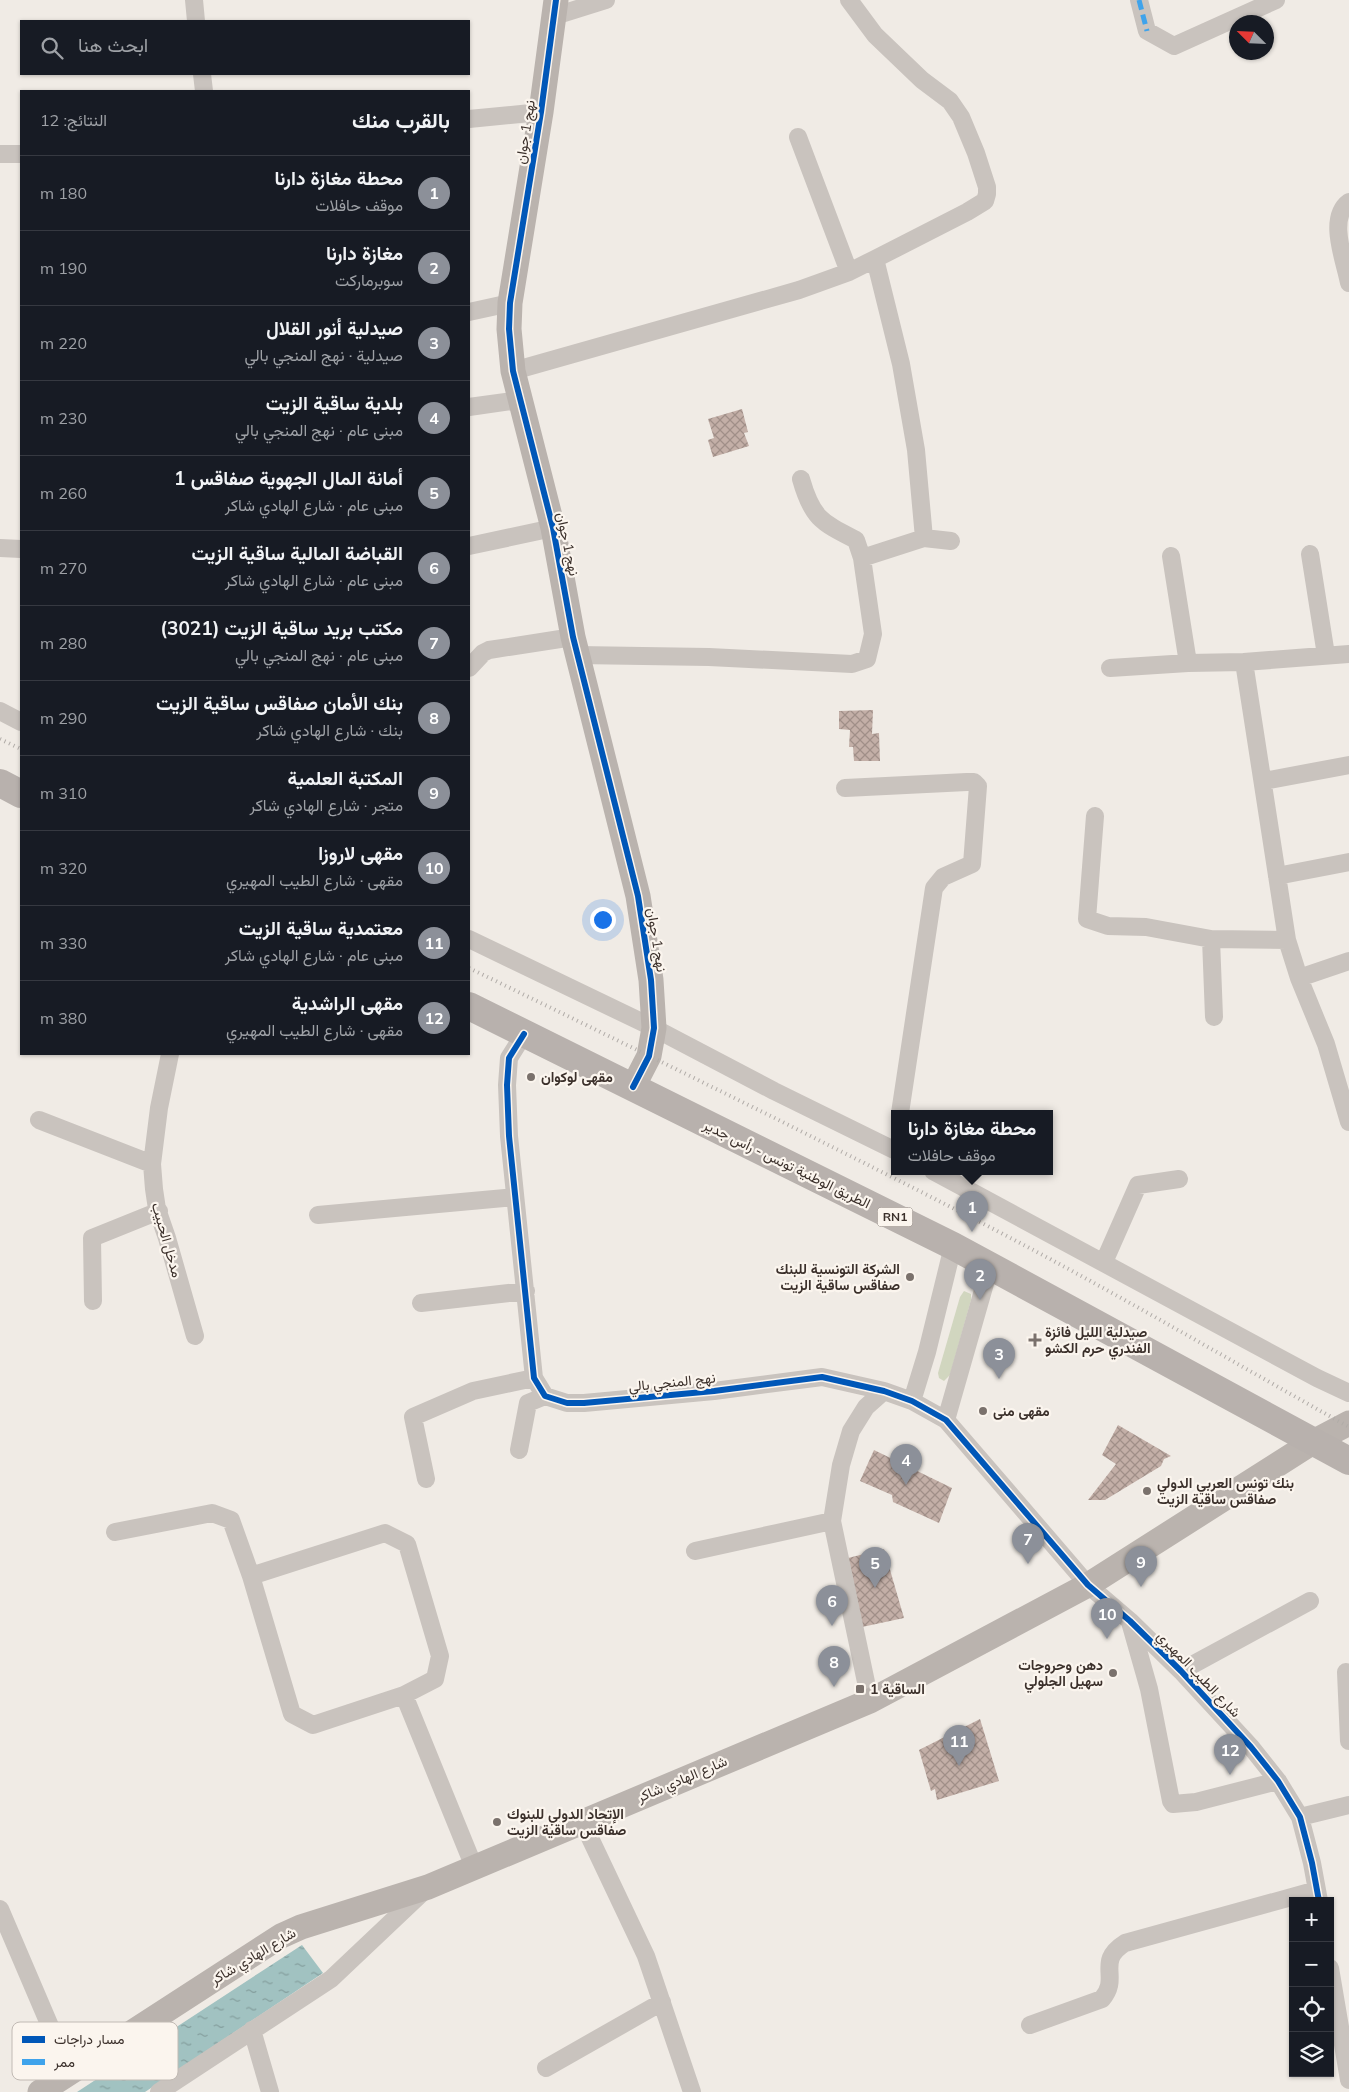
<!DOCTYPE html>
<html lang="ar">
<meta charset="utf-8">
<style>
body{margin:0;font-family:Mulish,Vazirmatn,sans-serif;background:#242831;color:#f1f3f6;direction:rtl}
.controls{position:absolute;right:15px;bottom:15px;display:grid;overflow:hidden;border-radius:0px;box-shadow:0 1px 4px #0004}
.controls button{width:45px;height:45px;display:grid;place-items:center;padding:0;border:0;border-bottom:1px solid #363941;background:#171b24;color:#f1f3f6;font:25px sans-serif}
.compass{position:absolute;left:1229px;top:15px;width:45px;height:45px;border-radius:50%;background:#171b24;box-shadow:0 1px 4px #0004;rotate:294deg}
.you{position:absolute;left:602px;top:919px;width:18px;height:18px;margin:-12px;border:4px solid #fff;border-radius:50%;background:#1a73e8;box-shadow:0 0 0 8px #1a73e833}
.badge{display:grid;place-items:center;width:32px;height:32px;border-radius:50%;background:#8c9099;color:#fff;font-size:16px;font-weight:700}
.pin{position:absolute;translate:-50% -41px;filter:drop-shadow(0 1px 2px #0008)}
.pin::after{content:'';position:absolute;top:26px;width:18px;height:15px;background:inherit;clip-path:polygon(0 0,100% 0,50% 100%)}
.popup{position:absolute;left:891px;top:1110px;width:162px;height:65px;box-sizing:border-box;display:grid;place-content:center;border-radius:0px;background:#171b24;filter:drop-shadow(0 1px 4px #0005);font-size:16px;white-space:nowrap;color:#9ea1a6}
.popup b{font-size:19px;color:#f1f3f6}
.popup::after{content:'';position:absolute;left:50%;top:100%;margin-left:-10px;border:10px solid transparent;border-top-color:#171b24}
.list{margin:0;padding:0;list-style:none}
h2{display:flex;justify-content:space-between;align-items:center;height:65px;margin:0;padding:0 20px;font-size:21px}
h2 small{font-size:16px;font-weight:400;color:#9ea1a6}
.list li{display:grid;grid-template-columns:32px 1fr auto;gap:15px;align-items:center;box-sizing:border-box;height:75px;padding:0 20px;border-top:1px solid #363941}
.list b{display:block;font-size:19px;white-space:nowrap}
.list p{margin:0;font-size:16px;white-space:nowrap;color:#9ea1a6}
.list em{font-size:16px;font-style:normal;color:#9ea1a6}
.icon{flex:none;width:28px;height:28px;fill:none;stroke:currentColor;stroke-width:2;stroke-linecap:round;stroke-linejoin:round}
.map{position:relative;flex:none;width:1349px;height:2092px;overflow:hidden;direction:ltr}
.search{position:absolute;background:#171b24;box-shadow:0 1px 4px #0004;left:20px;top:20px;width:450px;height:55px;display:flex;align-items:center;gap:12px;box-sizing:border-box;padding:0 18px;border-radius:0px;color:#9ea1a6;font-size:19px}
.panel{position:absolute;background:#171b24;box-shadow:0 1px 4px #0004;left:20px;top:90px;width:450px;height:965px;border-radius:0px;direction:rtl}
.map>svg:first-child{display:block}
.green{fill:#d1d6bf}
.water{fill:url(#water-ripples)}
.building{fill:url(#building-cross-hatch)}
.lines{fill:none;stroke-linecap:round;stroke-linejoin:round}
.street{stroke:#c9c3be;stroke-width:18}
.secondary{stroke:#bab3ae;stroke-width:25}
.primary{stroke:#b8b1ad;stroke-width:28}
.rail{stroke:#b1aca8;stroke-width:4;stroke-dasharray:1 4;stroke-linecap:butt}
.quiet{stroke:#3fa3eb;stroke-width:5;stroke-dasharray:10 5;stroke-linecap:butt}
.cycleway-casing{stroke:#fbf5ee;stroke-width:9}
.cycleway{stroke:#0057b8;stroke-width:6}
.poi-dot{fill:#7a716c;stroke:#fbf5ee;stroke-width:2}
.labels{text-anchor:middle;stroke-width:4.5;stroke-linejoin:round;paint-order:stroke}
.shield{fill:#fbf5ee;stroke:#756b66;stroke-width:1}
.shield-label{font-size:12px;font-weight:bold;fill:#3b302b}
.street-label{font-size:14px;fill:#3b302b;stroke:#fbf5ee}
.poi-label{font-size:14px;font-weight:bold;fill:#3b302b;stroke:#fbf5ee;text-anchor:start}
.key{fill:#fbf5ee;stroke:#c1bab4;stroke-width:1}
.key-label{font-size:14px;fill:#3b302b}
</style>
<div class="map">
<svg width="1349" height="2092" viewBox="0 0 1349 2092">
<defs>
<pattern id="water-ripples" width="26" height="14" patternUnits="userSpaceOnUse" patternTransform="scale(1.25)"><rect width="26" height="14" fill="#a1c2c1"/><path d="M2 4q2-2 4 0t4 0M15 11q2-2 4 0t4 0" fill="none" stroke="#849e9d"/></pattern>
<pattern id="building-cross-hatch" width="8" height="8" patternUnits="userSpaceOnUse" patternTransform="scale(1.25)"><rect width="8" height="8" fill="#c3afa7"/><path d="M0 0l8 8M0 8l8-8" fill="none" stroke="#a08f88"/></pattern>
</defs>
<rect width="100%" height="100%" fill="#f0ebe5"/>
<!-- green -->
<path class="green" d="M964,1291L971,1294V1300L950,1375L944,1381L939,1378L938,1373L960,1297Z"/>
<!-- water -->
<path class="water" d="M302,1945L323,1973L166,2078L145,2092H77Z"/>
<!-- building -->
<path class="building" d="M742,409L748,432L744,433L749,446L713,457L708,440L714,438L708,419Z
M873,710L872,734L879,733L880,761H854L853,747H849L850,730L839,729V711Z
M1118,1425L1171,1456L1164,1459L1161,1466L1105,1500H1088L1116,1464L1102,1455Z
M874,1450L952,1488L939,1523L893,1502L892,1495L860,1481Z
M884,1549L904,1618L862,1627L848,1558Z
M980,1719L999,1781L937,1800L935,1789L931,1791L919,1750Z"/>
<g class="lines">
<!-- street -->
<path class="street" d="M194,0L196,21
M1139,0L1147,31L1174,46L1276,0
M555,16L606,0
M202,74L204,91
M469,119L541,112
M798,137L849,272
M0,154H21
M1349,202C1327,218 1345,261 1349,283
M875,259L901,364L916,450L924,538
M469,312L510,303
M513,371L799,290L849,272L875,259L967,212L985,201L987,194V187L976,153L961,117L950,101L922,80L875,35L849,0
M469,407L519,400
M469,546L553,528
M0,548L21,549
M1310,554L1326,655
M1171,556L1188,663
M862,558L924,538L951,541
M577,655L709,657L852,664L867,659L873,634L862,558L856,540C821,522 812,518 801,479
M1244,662L1349,654
M469,668L483,653L489,650L573,637
M1110,668L1188,663L1244,662L1287,940L1299,978L1326,1044L1349,1122
M0,711L21,722
M1264,781L1349,765
M845,788L967,782H974L978,786L972,864L943,877L934,888L900,1113
M1095,816L1087,919L1108,926L1146,927L1211,939L1287,940
M1277,876L1349,862
M469,939L654,1028L774,1091L894,1150
M1211,939L1214,1017
M1299,978L1349,961
M524,1034L509,1058L507,1085L509,1136L534,1378L545,1396L567,1403H584L714,1391L822,1377L884,1391L912,1401L946,1420L1088,1585L1130,1621L1181,1671L1251,1747L1278,1781L1300,1817L1312,1863L1319,1901
M170,1054L159,1108L152,1164L154,1189L157,1209L167,1238L195,1336
M39,1120L152,1164
M933,1171L1317,1378L1349,1393
M318,1215L515,1197
M1104,1262L1138,1185L1179,1179
M93,1301L92,1238L159,1211
M421,1303L526,1291
M912,1401L927,1352L953,1246
M946,1420L990,1266
M519,1450L528,1403L545,1396
M426,1479L413,1417L473,1391L534,1378
M115,1532L212,1513L231,1520L251,1576L292,1714L313,1725L404,1695L435,1679L440,1656L407,1544L385,1533L251,1576
M695,1551L832,1521
M1130,1622L1149,1689L1171,1801L1173,1804L1196,1802L1278,1781
M1181,1671L1310,1601
M1346,1672L1349,1741
M404,1695L474,1867
M870,1701L832,1521L841,1465L851,1431L866,1407L884,1391
M1300,1817L1349,1805
M582,1821L646,1956L692,2092
M0,1909L70,2073
M1330,1968L1349,2080
M1030,2025L1102,1999C1121,1977 1095,1962 1125,1943L1317,1890
M252,2030L270,2092
M546,2068L662,2002
M159,2092L331,1979L424,1891"/>
<!-- secondary -->
<path class="secondary" d="M556,0L541,112L510,303L509,329L513,371L553,528L573,637L638,896L651,980L654,1028L649,1056L633,1087
M40,2092L281,1936L301,1927L428,1887L870,1701L1088,1585L1313,1442L1349,1423"/>
<!-- primary -->
<path class="primary" d="M0,783L21,794
M469,1006L953,1246L1349,1461"/>
<!-- rail -->
<path class="rail" d="M0,739L21,749
M469,968C638,1050 807,1133 974,1219C1101,1284 1224,1357 1349,1427"/>
<!-- quiet -->
<path class="quiet" d="M1139,0L1147,31"/>
<!-- cycleway casing -->
<g class="cycleway-casing">
<path id="cycleway" d="M556,0L541,112L510,303L509,329L513,371L553,528L573,637L638,896L651,980L654,1028L649,1056L633,1087
M524,1034L509,1058L507,1085L509,1136L534,1378L545,1396L567,1403H584L714,1391L822,1377L884,1391L912,1401L946,1420L1088,1585L1130,1621L1181,1671L1251,1747L1278,1781L1300,1817L1312,1863L1319,1901"/>
</g>
<!-- cycleway -->
<use href="#cycleway" class="cycleway"/>
</g>
<!-- markers -->
<g class="poi-dot">
<circle cx="531" cy="1077" r="5"/>
<circle cx="910" cy="1277" r="5"/>
<path d="M1032.5 1332.5h5v5h5v5h-5v5h-5v-5h-5v-5h5z"/>
<circle cx="983" cy="1411" r="5"/>
<circle cx="1147" cy="1491" r="5"/>
<circle cx="1113" cy="1673" r="5"/>
<rect x="855" y="1684" width="10" height="10" rx="2.5"/>
<circle cx="497" cy="1822" r="5"/>
</g>
<g class="labels">
<!-- shield labels -->
<rect class="shield" x="877.5" y="1207.5" width="35" height="19" rx="4"/>
<g class="shield-label">
<text x="895" y="1221">RN1</text>
</g>
<!-- street labels -->
<g class="street-label">
<text transform="translate(525 132) rotate(-81)" y="5">نهج 1 جوان</text>
<text transform="translate(568 544) rotate(78)" y="5">نهج 1 جوان</text>
<text transform="translate(657 940) rotate(81)" y="5">نهج 1 جوان</text>
<text transform="translate(787 1164) rotate(26)" y="5">الطريق الوطنية تونس - رأس جدير</text>
<text transform="translate(167 1240) rotate(74)" y="5">مدخل الحبيب</text>
<text transform="translate(672 1382) rotate(-6)" y="5">نهج المنجي بالي</text>
<text transform="translate(1199 1674) rotate(46)" y="5">شارع الطيب المهيري</text>
<text transform="translate(682 1779) rotate(-23)" y="5">شارع الهادي شاكر</text>
<text transform="translate(253 1956) rotate(-31)" y="5">شارع الهادي شاكر</text>
</g>
<!-- poi labels -->
<g class="poi-label">
<text x="541" y="1082">مقهى لوكوان</text>
<text x="900" y="1274" text-anchor="end">الشركة التونسية للبنك<tspan x="900" dy="16">صفاقس ساقية الزيت</tspan></text>
<text x="1045" y="1337">صيدلية الليل فائزة<tspan x="1045" dy="16">الفندري حرم الكشو</tspan></text>
<text x="993" y="1416">مقهى منى</text>
<text x="1157" y="1488">بنك تونس العربي الدولي<tspan x="1157" dy="16">صفاقس ساقية الزيت</tspan></text>
<text x="1103" y="1670" text-anchor="end">دهن وحروجات<tspan x="1103" dy="16">سهيل الجلولي</tspan></text>
<text x="870" y="1694">الساقية 1</text>
<text x="507" y="1819">الإتحاد الدولي للبنوك<tspan x="507" dy="16">صفاقس ساقية الزيت</tspan></text>
</g>
</g>
<!-- legend -->
<rect x="12" y="2022" width="166" height="58" rx="8" class="key"/>
<rect x="22" y="2036" width="23" height="7" fill="#0057b8"/>
<rect x="22" y="2059" width="23" height="6" fill="#3fa3eb"/>
<g class="key-label">
<text x="54" y="2044">مسار دراجات</text>
<text x="54" y="2067">ممر</text>
</g>
</svg>
<div class="controls">
<button>+</button>
<button>−</button>
<button><svg class="icon" aria-label="locate" viewBox="0 0 24 24"><circle cx="12" cy="12" r="6"/><path d="M12 2v4M12 18v4M2 12h4M18 12h4"/></svg></button>
<button><svg class="icon" aria-label="layers" viewBox="0 0 24 24"><path d="M12 4l9 5-9 5-9-5zM3 14l9 5 9-5"/></svg></button>
</div>
<svg class="compass" viewBox="-18 -18 36 36"><path d="M0-13l5 13h-10z" fill="#e53935"/><path d="M0 13l5-13h-10z" fill="#9ea1a6"/></svg>
<div class="you"></div>
<div class="pin badge" style="left:972px;top:1232px">1</div>
<div class="popup"><b>محطة مغازة دارنا</b>موقف حافلات</div>
<div class="pin badge" style="left:980px;top:1300px">2</div>
<div class="pin badge" style="left:999px;top:1379px">3</div>
<div class="pin badge" style="left:906px;top:1485px">4</div>
<div class="pin badge" style="left:875px;top:1588px">5</div>
<div class="pin badge" style="left:832px;top:1626px">6</div>
<div class="pin badge" style="left:1028px;top:1564px">7</div>
<div class="pin badge" style="left:834px;top:1687px">8</div>
<div class="pin badge" style="left:1141px;top:1587px">9</div>
<div class="pin badge" style="left:1107px;top:1639px">10</div>
<div class="pin badge" style="left:959px;top:1766px">11</div>
<div class="pin badge" style="left:1230px;top:1775px">12</div>
<div class="search"><svg class="icon" aria-label="search" viewBox="0 0 24 24"><circle cx="10" cy="10" r="6"/><path d="M15 15l6 6"/></svg>ابحث هنا</div>
<section class="panel">
<h2>بالقرب منك<small>النتائج: 12</small></h2>
<ul class="list">
<li><span class="badge">1</span><div><b>محطة مغازة دارنا</b><p>موقف حافلات</p></div><em>180 m</em></li>
<li><span class="badge">2</span><div><b>مغازة دارنا</b><p>سوبرماركت</p></div><em>190 m</em></li>
<li><span class="badge">3</span><div><b>صيدلية أنور القلال</b><p>صيدلية · نهج المنجي بالي</p></div><em>220 m</em></li>
<li><span class="badge">4</span><div><b>بلدية ساقية الزيت</b><p>مبنى عام · نهج المنجي بالي</p></div><em>230 m</em></li>
<li><span class="badge">5</span><div><b>أمانة المال الجهوية صفاقس 1</b><p>مبنى عام · شارع الهادي شاكر</p></div><em>260 m</em></li>
<li><span class="badge">6</span><div><b>القباضة المالية ساقية الزيت</b><p>مبنى عام · شارع الهادي شاكر</p></div><em>270 m</em></li>
<li><span class="badge">7</span><div><b>مكتب بريد ساقية الزيت (3021)</b><p>مبنى عام · نهج المنجي بالي</p></div><em>280 m</em></li>
<li><span class="badge">8</span><div><b>بنك الأمان صفاقس ساقية الزيت</b><p>بنك · شارع الهادي شاكر</p></div><em>290 m</em></li>
<li><span class="badge">9</span><div><b>المكتبة العلمية</b><p>متجر · شارع الهادي شاكر</p></div><em>310 m</em></li>
<li><span class="badge">10</span><div><b>مقهى لاروزا</b><p>مقهى · شارع الطيب المهيري</p></div><em>320 m</em></li>
<li><span class="badge">11</span><div><b>معتمدية ساقية الزيت</b><p>مبنى عام · شارع الهادي شاكر</p></div><em>330 m</em></li>
<li><span class="badge">12</span><div><b>مقهى الراشدية</b><p>مقهى · شارع الطيب المهيري</p></div><em>380 m</em></li>
</ul>
</section>
</div>
